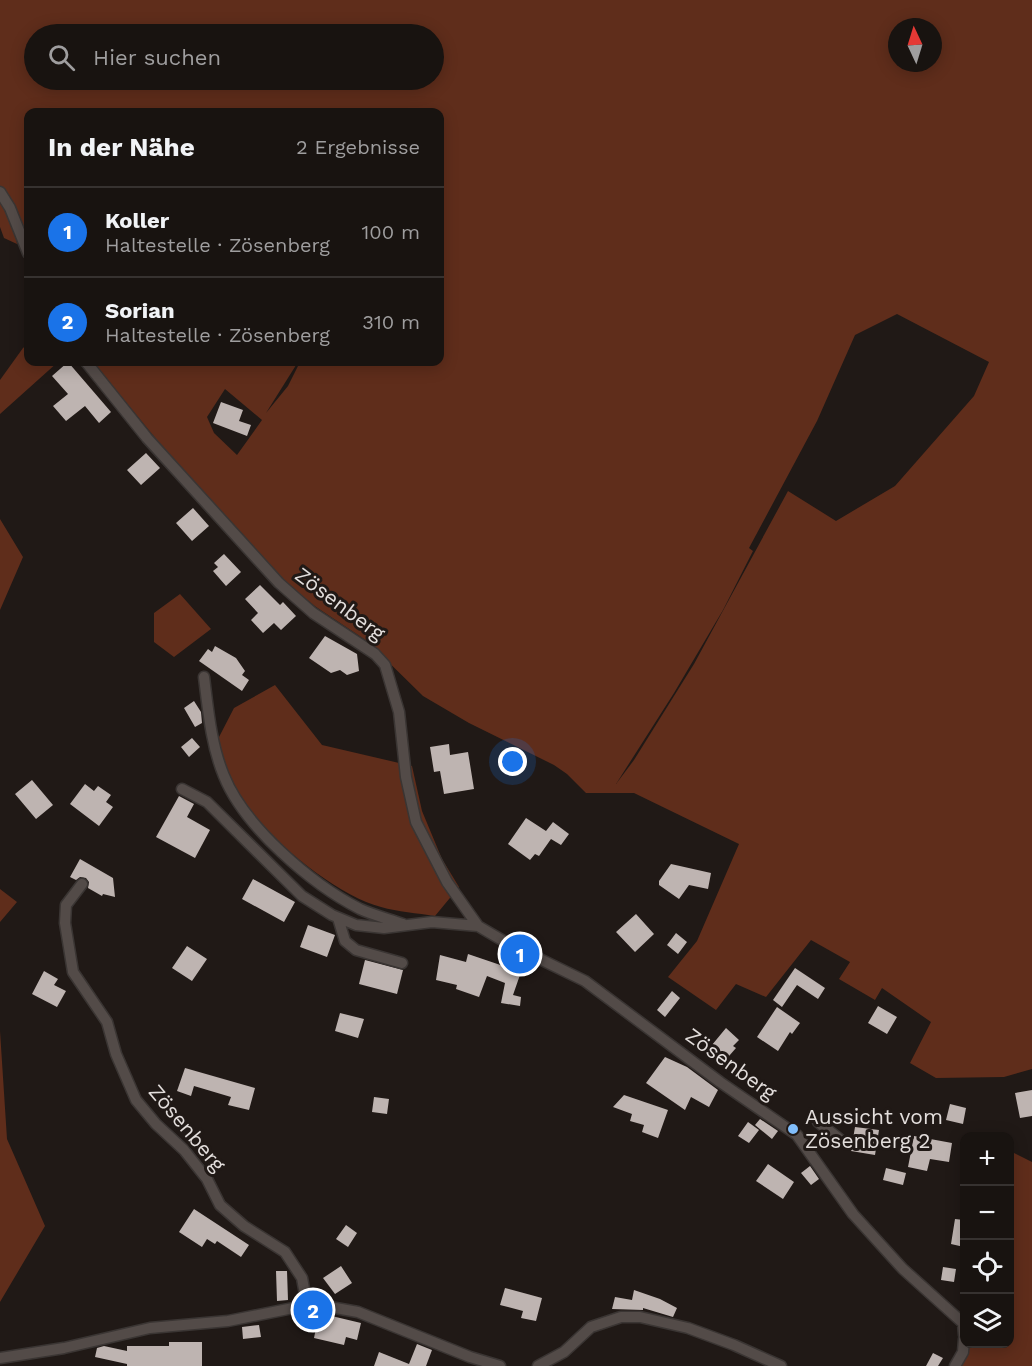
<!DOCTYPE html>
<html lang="de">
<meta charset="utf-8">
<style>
body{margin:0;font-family:"Work Sans",sans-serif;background:#211c19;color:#f1f3f6}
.controls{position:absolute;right:18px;bottom:18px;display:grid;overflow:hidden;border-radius:12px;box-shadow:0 3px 15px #0003}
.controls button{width:54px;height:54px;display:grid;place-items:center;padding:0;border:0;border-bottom:2px solid #363230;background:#181310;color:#f1f3f6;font:30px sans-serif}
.compass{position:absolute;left:888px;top:18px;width:54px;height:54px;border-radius:50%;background:#181310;box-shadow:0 3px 15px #0003;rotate:356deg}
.you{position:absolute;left:513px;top:762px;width:21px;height:21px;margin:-15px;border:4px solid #fff;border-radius:50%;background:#1a73e8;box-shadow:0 0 0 9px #1a73e833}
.badge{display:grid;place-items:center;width:39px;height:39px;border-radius:50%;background:#1a73e8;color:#fff;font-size:20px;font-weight:700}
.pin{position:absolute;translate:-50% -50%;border:3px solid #fff;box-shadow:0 2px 6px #0006}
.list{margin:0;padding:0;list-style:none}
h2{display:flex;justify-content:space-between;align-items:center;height:78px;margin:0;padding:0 24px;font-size:26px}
h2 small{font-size:20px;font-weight:400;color:#9f9e9f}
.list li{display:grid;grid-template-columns:39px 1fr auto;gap:18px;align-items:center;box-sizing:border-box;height:90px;padding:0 24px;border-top:2px solid #363230}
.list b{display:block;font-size:22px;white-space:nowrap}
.list p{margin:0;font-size:20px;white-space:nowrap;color:#9f9e9f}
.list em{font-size:20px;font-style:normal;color:#9f9e9f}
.icon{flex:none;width:33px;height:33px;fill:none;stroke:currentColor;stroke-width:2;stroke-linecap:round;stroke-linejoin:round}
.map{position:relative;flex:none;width:1032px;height:1366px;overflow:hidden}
.search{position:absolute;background:#181310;box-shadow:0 3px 15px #0003;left:24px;top:24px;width:420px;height:66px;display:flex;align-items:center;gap:15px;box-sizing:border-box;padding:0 21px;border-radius:33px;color:#9f9e9f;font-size:22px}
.panel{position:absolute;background:#181310;box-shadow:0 3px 15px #0003;left:24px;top:108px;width:420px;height:258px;border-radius:12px}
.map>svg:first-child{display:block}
.green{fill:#5f2d1b;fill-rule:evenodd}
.building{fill:#beb4b1}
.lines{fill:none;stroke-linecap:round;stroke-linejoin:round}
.street-casing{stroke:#3a3533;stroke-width:13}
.street{stroke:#534b48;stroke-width:10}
.poi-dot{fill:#81bdfa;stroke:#201916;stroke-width:2}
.labels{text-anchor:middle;stroke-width:6;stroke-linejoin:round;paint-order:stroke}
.street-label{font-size:21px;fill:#e3dedc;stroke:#201916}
.poi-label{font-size:21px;fill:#e3dedc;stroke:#201916;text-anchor:start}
</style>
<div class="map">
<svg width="1032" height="1366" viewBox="0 0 1032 1366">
<rect width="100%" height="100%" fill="#201916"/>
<!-- green -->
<path class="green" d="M0,0H1032V1069L1004,1077L936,1078L910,1063L931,1022L882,988L875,1000L839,979L850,962L811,940L766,997L736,984L716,1010L668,977L697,941L739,844L634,793H586L567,774L554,765L469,723L423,696L367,641L316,607L260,562L249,541L170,456L93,362H298L266,413L288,386L300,362H440V112H28V243L16,235L17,244L4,238L0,227ZM897,27H933V63H897ZM34,34H434V80H34ZM897,314L989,362L974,396L895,486L836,521L788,491L694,664L634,760L616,784L674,693L723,610L753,551L749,548L817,421L855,335ZM225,389L262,420L237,455L214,433L207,417Z
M28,344V362H58L0,414V380L23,348Z
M0,519L23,557L0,610Z
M180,594L211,629L174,657L154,642V613Z
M275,685L322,745L412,766L422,811L442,859L459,887L435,916C417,913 398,912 381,907C334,895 255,830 234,786C227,771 221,755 218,739L234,708Z
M0,889L17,902L0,922Z
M0,1031L7,1139L45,1226L0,1302Z
M1010,1151L1032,1162V1366H955L964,1344H1010Z"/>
<!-- building -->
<path class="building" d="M68,362L111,412L99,423L85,406L66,421L53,406L68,394L52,376Z
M221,402L243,410L239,421L251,425L247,436L213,423Z
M146,453L160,468L141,485L127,470Z
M193,508L209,526L192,541L176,523Z
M224,554L241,572L226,586L213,571L218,567L214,563Z
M260,585L280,605L283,602L296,616L281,630L274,623L263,633L251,620L258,613L245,599Z
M325,636L357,654L359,671L347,675L340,670L331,673L309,658Z
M215,646L236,658L245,671L242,675L249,680L242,691L199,661L208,649L212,652Z
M194,701L201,712L202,723L195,727L184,708Z
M192,738L200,747L189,757L181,747Z
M449,744L450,755L468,752L474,789L444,794L440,771L434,772L430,747Z
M32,780L53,805L36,819L15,794Z
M85,784L94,791L98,786L111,795L106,802L113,807L99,826L70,804Z
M179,796L194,804L187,817L210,830L195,858L156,837Z
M526,818L546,831L553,822L569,834L561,845L551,839L539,856L535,854L530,860L508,844Z
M80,859L113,878L115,897L103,894L102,896L88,888L89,882L86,878L80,877L76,880L70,877Z
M671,864L711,873L708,889L689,885L679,899L659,885V881Z
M253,879L295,902L284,922L242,899Z
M636,914L654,934L635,952L616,932Z
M308,925L335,935L327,957L300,947Z
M676,933L687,942L678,954L667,945Z
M187,946L207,959L192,981L172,968Z
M468,954L521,972L513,995L521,997L520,1006L501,1003L505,983L487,976L479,997L456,989L457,985L436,980L440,955L466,962Z
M365,960L403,970L397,994L359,984Z
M795,968L825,988L818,999L797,985L782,1007L773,1000Z
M44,971L58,979L54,985L66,991L57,1007L32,994Z
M672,991L680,998L665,1017L657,1010Z
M878,1006L897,1017L887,1034L868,1023Z
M777,1007L800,1023L792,1034L790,1032L778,1051L757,1037Z
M340,1013L364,1019L358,1038L335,1031Z
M726,1028L739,1040L733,1046L736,1048L722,1064L707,1051Z
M665,1057L687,1067L718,1090L709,1107L691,1097L685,1110L646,1083Z
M185,1068L255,1088L249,1110L228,1105L231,1097L194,1086L191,1096L177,1091Z
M1032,1090V1116L1020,1118L1015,1093Z
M624,1095L668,1110L658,1138L642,1132L644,1125L630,1121L632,1114L613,1107Z
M374,1097L389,1099L387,1114L372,1112Z
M950,1104L966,1108L963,1124L946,1120Z
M760,1119L778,1131L772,1139L755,1125Z
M748,1122L759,1130L749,1143L738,1136Z
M855,1127L879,1130L875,1155L851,1151Z
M914,1136L952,1143L949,1162L930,1159L927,1171L908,1167Z
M768,1164L794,1182L783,1199L756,1181Z
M810,1166L819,1179L811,1185L801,1173Z
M886,1168L906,1173L903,1185L883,1180Z
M194,1209L249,1245L241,1257L217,1241L215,1244L207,1239L202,1247L179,1232Z
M955,1219L964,1220V1247L951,1244Z
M346,1225L357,1233L348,1247L336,1239Z
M341,1266L352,1283L335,1294L323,1278Z
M943,1267L956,1269L954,1282L941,1280Z
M276,1271H287L288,1300L277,1301Z
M505,1288L542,1298L536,1321L521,1318L523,1311L500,1305Z
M634,1290L660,1299L677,1308L673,1317L643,1308V1310L612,1309L615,1297L632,1300Z
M319,1313L361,1323L357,1340L346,1337L344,1345L314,1338Z
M259,1325L261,1337L243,1339L242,1327Z
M169,1342H202V1366H127V1364L95,1357L97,1348L104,1346L127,1351V1346H169Z
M417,1344L432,1350L426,1366H374L379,1352L409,1364Z
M933,1353L943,1358L938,1366H926Z"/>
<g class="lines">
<!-- street casing -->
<g class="street-casing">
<path id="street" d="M0,192L10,208L28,253
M86,362L147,438L279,583L313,613L375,654L385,665L399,712L406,777L416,822L447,882L478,926L507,943L585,981L720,1082L797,1135L853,1214L903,1269L963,1323L964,1335
M204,677C208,709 211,745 224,776C244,826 311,884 360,909C373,915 389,919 403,924
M182,789L207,802L302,896L332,915L356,925L384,928L432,922L478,926
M82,884L66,905L65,923L73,972L107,1022L116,1054L136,1100L156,1124L184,1150L207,1179L220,1205L244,1226L285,1252L302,1278L307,1305
M338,918L345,941L356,950L402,963
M818,1122L842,1141
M0,1358L64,1348L150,1328L228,1321L313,1304L358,1312L470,1357L500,1366
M538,1366L564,1352L591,1327L621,1317H640L688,1328L734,1345L781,1366
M955,1366L963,1352L964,1339"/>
</g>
<!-- street -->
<use href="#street" class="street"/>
</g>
<!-- markers -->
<circle class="poi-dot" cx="793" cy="1129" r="6"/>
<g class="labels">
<!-- street labels -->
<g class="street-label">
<text transform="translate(340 604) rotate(37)" y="7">Zösenberg</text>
<text transform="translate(731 1064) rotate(36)" y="7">Zösenberg</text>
<text transform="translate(187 1128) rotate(50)" y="7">Zösenberg</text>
</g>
<!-- poi labels -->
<g class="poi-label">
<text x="805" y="1124">Aussicht vom<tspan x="805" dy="24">Zösenberg 2</tspan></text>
</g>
</g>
</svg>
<div class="controls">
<button>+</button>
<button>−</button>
<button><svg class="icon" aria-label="locate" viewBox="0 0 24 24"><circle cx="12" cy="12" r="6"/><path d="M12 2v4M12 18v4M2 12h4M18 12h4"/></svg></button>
<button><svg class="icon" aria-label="layers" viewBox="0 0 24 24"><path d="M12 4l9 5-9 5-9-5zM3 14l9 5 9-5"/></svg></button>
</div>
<svg class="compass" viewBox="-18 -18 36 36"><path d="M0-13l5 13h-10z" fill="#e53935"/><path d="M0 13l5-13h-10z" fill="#9f9e9f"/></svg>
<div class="you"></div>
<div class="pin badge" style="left:520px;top:954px">1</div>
<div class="pin badge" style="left:313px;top:1310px">2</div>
<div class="search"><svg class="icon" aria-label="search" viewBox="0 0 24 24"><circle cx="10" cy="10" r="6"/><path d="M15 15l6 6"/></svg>Hier suchen</div>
<section class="panel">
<h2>In der Nähe<small>2 Ergebnisse</small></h2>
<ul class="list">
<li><span class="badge">1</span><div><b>Koller</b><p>Haltestelle · Zösenberg</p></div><em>100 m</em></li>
<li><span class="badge">2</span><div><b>Sorian</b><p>Haltestelle · Zösenberg</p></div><em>310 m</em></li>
</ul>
</section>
</div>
